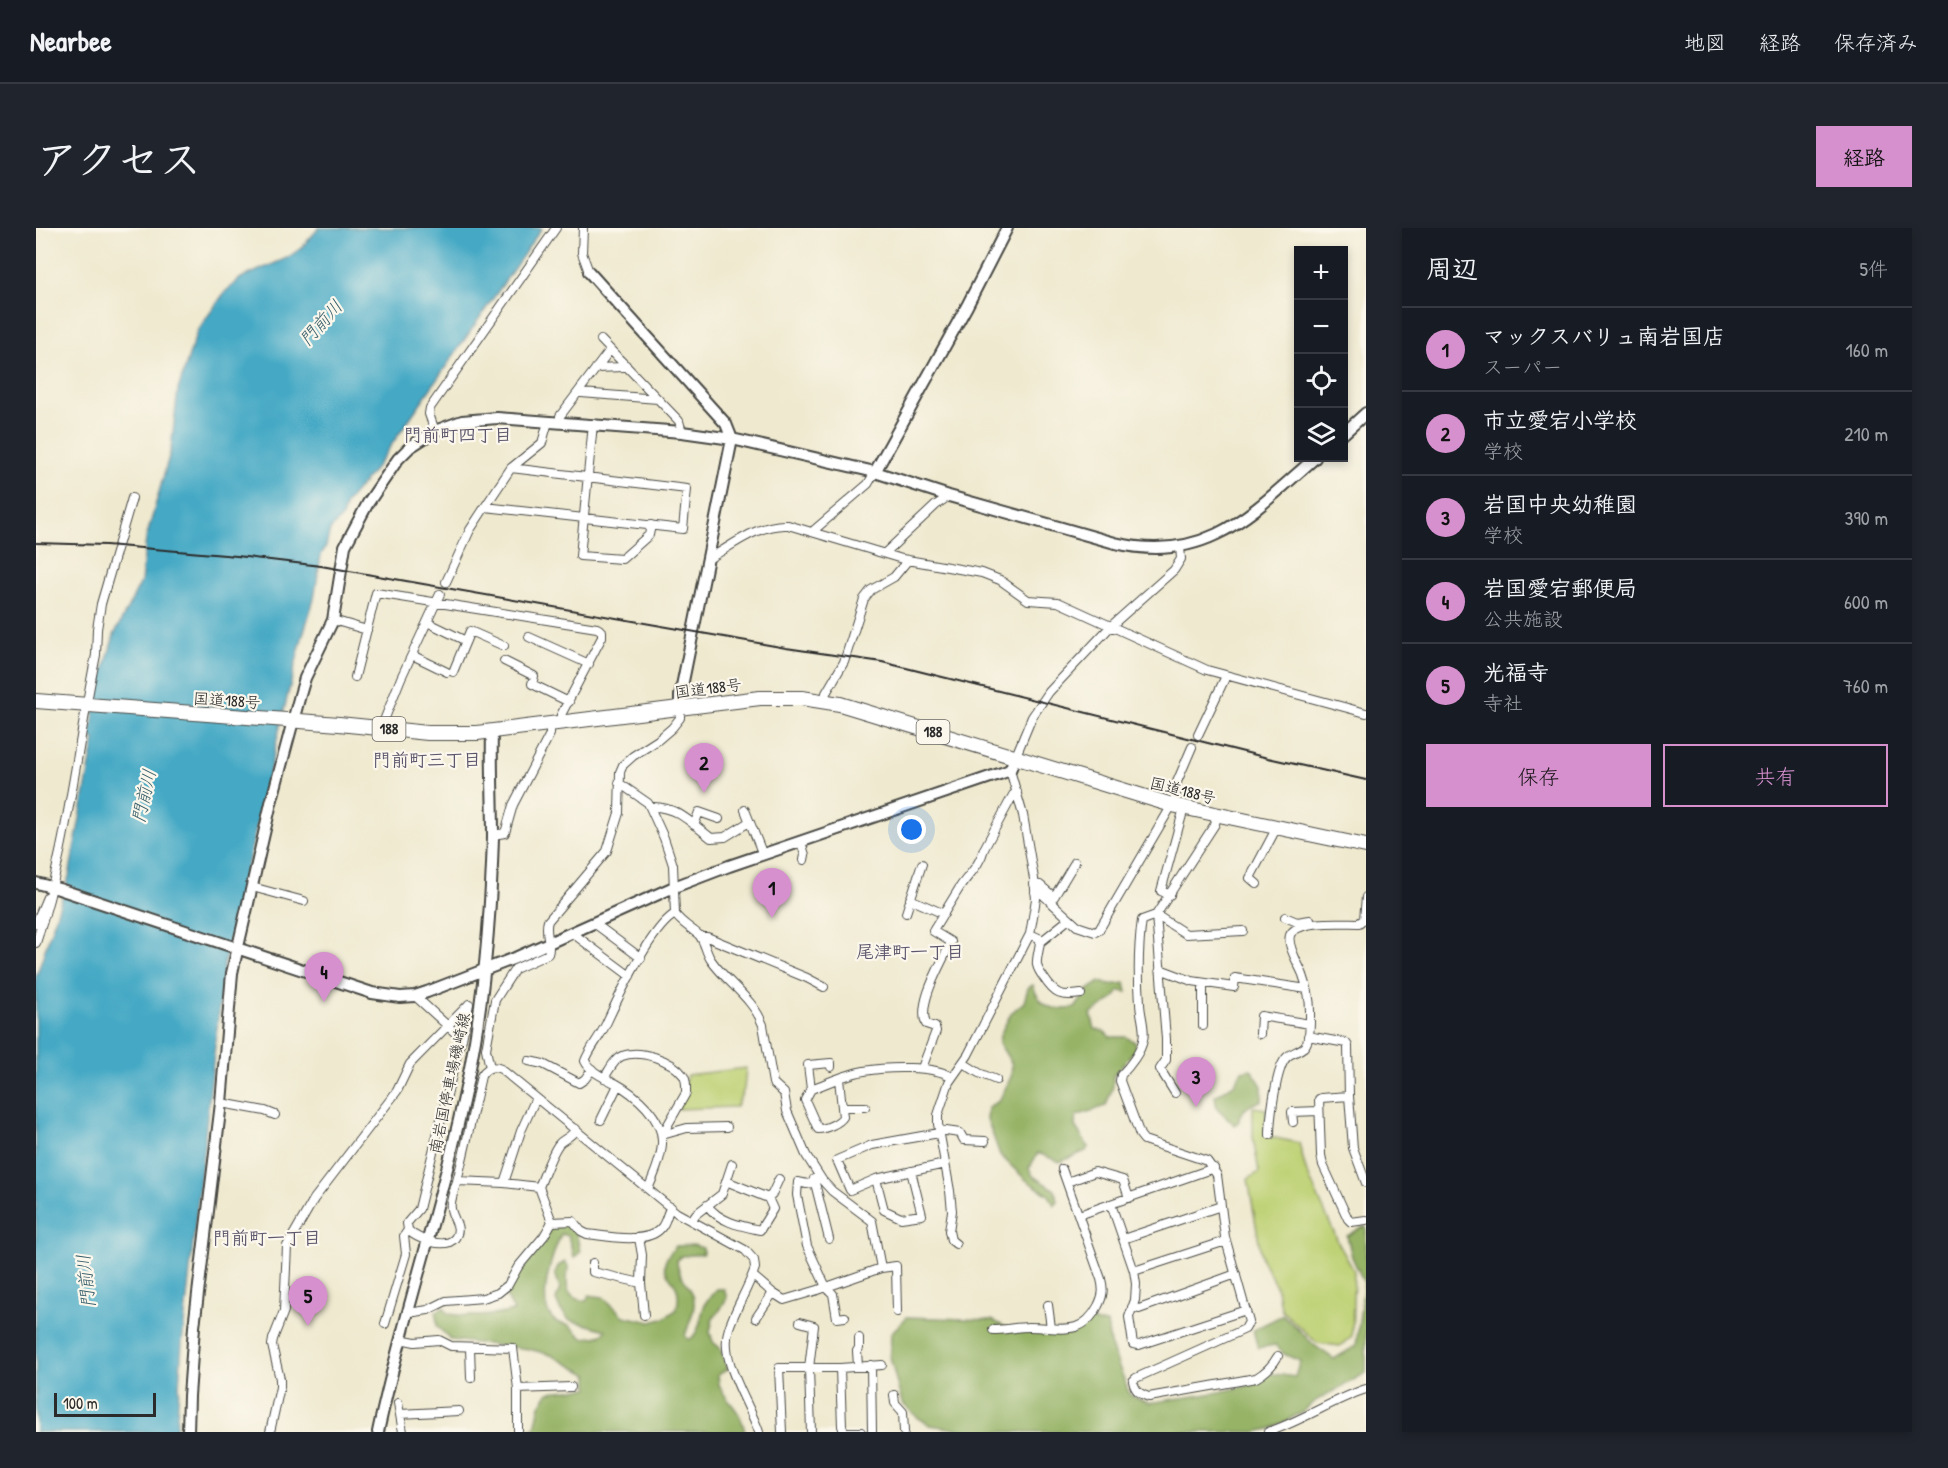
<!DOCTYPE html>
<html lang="ja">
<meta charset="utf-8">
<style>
body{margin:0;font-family:"Patrick Hand","Klee One",sans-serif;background:#20242c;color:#f1f3f6}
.controls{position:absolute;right:18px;top:18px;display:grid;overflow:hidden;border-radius:0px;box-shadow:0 3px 9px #0003}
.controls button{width:54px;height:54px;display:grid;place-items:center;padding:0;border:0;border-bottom:2px solid #363941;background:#171b24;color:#f1f3f6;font:30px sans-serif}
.scale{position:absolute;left:18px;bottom:15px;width:102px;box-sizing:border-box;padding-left:6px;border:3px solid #2b2b2b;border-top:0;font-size:16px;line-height:21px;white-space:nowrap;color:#2b2b2b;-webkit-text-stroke:4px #fbf7ec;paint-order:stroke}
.you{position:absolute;left:876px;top:602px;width:21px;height:21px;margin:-15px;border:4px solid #fff;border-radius:50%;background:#1a73e8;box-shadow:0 0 0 9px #1a73e833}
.badge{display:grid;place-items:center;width:39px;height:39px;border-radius:50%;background:#d690ce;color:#111;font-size:20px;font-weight:700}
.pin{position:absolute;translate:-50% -50px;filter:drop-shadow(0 2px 3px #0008)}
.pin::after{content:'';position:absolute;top:32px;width:21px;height:18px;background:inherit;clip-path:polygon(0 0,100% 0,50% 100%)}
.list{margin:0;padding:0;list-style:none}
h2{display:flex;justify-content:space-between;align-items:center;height:78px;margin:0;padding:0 24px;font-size:26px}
h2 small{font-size:20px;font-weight:400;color:#9ea1a6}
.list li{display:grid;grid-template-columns:39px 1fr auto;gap:18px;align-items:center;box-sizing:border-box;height:84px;padding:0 24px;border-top:2px solid #363941}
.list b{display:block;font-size:22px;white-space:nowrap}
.list p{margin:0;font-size:20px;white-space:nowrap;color:#9ea1a6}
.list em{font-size:20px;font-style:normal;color:#9ea1a6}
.actions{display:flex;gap:12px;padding:18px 24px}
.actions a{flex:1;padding:14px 0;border:2px solid #d690ce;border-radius:0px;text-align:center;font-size:21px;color:#d690ce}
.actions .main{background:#d690ce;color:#111}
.icon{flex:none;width:33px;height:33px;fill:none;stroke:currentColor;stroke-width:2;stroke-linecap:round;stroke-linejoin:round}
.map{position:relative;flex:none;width:1330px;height:1204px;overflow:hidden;border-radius:0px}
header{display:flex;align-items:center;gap:36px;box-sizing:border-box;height:84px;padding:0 30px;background:#171b24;border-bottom:2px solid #363941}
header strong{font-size:28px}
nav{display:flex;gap:33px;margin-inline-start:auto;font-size:21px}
.intro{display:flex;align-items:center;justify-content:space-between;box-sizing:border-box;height:144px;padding:0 36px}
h1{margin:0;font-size:42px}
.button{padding:15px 27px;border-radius:0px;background:#d690ce;color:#111;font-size:21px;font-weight:700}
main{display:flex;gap:36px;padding:0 36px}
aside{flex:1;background:#171b24;border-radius:0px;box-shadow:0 3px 9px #0003}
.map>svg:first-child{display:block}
.green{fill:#bed174;stroke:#747e50;stroke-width:1.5}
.forest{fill:#96b366;stroke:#606f48;stroke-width:1.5}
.water{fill:#45a9c5;stroke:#386a78;stroke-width:1.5}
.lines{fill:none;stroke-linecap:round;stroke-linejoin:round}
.street-casing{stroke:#484844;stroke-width:10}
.secondary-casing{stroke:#484844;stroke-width:14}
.highway-casing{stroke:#484844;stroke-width:16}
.street{stroke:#fff;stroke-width:8}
.secondary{stroke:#fff;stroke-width:10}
.highway{stroke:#fff;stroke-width:14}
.rail{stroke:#2b2b2b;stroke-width:2}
.labels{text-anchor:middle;stroke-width:4.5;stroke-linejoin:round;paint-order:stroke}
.shield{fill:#fbf7ec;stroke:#696865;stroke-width:1.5}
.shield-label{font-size:15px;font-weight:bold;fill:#2b2b2b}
.street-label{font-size:16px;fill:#2b2b2b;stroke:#fbf7ec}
.water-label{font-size:18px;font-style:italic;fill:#355d69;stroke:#fbf7ec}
.neighbourhood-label{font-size:18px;font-weight:bold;fill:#5d576d;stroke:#fbf7ec}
</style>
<header>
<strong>Nearbee</strong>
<nav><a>地図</a><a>経路</a><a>保存済み</a></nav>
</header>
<div class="intro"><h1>アクセス</h1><a class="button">経路</a></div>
<main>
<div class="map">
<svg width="1330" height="1204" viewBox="0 0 1330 1204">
<rect width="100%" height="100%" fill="#fbf7ec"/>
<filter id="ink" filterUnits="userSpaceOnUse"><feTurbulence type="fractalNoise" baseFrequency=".0167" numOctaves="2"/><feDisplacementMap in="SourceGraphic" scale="12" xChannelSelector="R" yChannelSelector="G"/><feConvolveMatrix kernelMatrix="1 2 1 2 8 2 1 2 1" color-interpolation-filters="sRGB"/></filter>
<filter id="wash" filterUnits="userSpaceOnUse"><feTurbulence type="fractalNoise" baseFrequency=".008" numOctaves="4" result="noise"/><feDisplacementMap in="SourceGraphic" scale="24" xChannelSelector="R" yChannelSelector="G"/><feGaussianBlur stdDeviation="1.35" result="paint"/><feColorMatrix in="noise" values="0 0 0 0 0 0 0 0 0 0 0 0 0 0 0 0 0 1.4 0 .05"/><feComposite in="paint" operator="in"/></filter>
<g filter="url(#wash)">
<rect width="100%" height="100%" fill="#efe9cf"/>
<!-- green -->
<path class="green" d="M710,840L708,861L700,879L642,881L651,847Z
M1217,879L1230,881V908L1263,915L1270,942L1304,1018L1318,1043L1316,1108L1304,1118L1281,1115L1246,1083L1240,1058L1226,1031L1212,951L1223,944L1217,910Z"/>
<!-- forest -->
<path class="forest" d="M1064,754L1075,757L1089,755L1091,764L1083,763L1077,771L1055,786L1059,801L1069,804L1074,809H1090L1099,814V822L1077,848V858L1070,878L1040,888L1039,898L1052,919L1050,923L1024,934L1002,925L993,940L997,948L1019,962L1021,973L1018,977L1013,967L990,952L964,927L951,891L952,879L963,873L975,849L976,836L963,815L964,807L975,785L988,774L992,760L997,757C1003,780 1018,783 1039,780L1052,762Z
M1215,841L1226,858V873C1215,876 1209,879 1203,889V893L1199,897L1181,880L1179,868L1198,856L1206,843Z
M524,996H531L540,1003L544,1024L538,1030L532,1008L525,1006C516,1028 491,1096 533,1097L547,1110C556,1109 566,1110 570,1102L533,1092L524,1081L520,1072L524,1060L519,1045L522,1038L529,1034L532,1038C531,1055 526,1070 550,1073L553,1067L567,1069L588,1088L615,1094L627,1091L641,1081C641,1077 643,1071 642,1066C640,1045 614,1046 640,1018L657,1017L667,1020V1026L645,1028L641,1033C641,1049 658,1059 658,1074C659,1084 652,1097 649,1108L653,1112C665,1104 664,1088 669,1076C671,1071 677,1066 681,1061H688L691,1070L684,1082L677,1090L674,1104L677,1114L684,1120L692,1141L682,1147C683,1152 682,1157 685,1161C695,1179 704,1180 709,1204H483L499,1200L504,1177L513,1164L553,1160V1147L515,1127L493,1121L415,1112L401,1098L400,1084L408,1079L412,1086C437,1089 453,1089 478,1083L468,1064L515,1000Z
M1326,999H1330V1145L1281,1172L1265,1185L1234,1201L1219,1204H938L894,1197L881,1189L866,1175L854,1129L855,1105L871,1089L956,1092L979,1104L1037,1103L1054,1091L1061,1095H1071L1074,1116L1094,1167L1113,1175L1179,1165L1211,1158L1232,1145L1259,1149L1264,1133L1248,1126L1239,1117L1222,1120L1217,1102L1247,1087L1278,1117L1298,1131L1320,1118L1328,1055L1316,1029L1311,1008Z"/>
<!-- water -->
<path class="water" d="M283,0H506L338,242L310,275L306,289L294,302L290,319L285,327L278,371L266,410L249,478L188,736L146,1115L140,1204H0V749L33,648L59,511L54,509L62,463L78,407L105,354L110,311L135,221L142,162L161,103L189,64L205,50L251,30L264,21Z"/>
</g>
<g filter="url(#ink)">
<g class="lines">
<!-- street casing -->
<g class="street-casing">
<path id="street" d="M547,0L546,25L553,44
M565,112L643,193L646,204
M560,140L588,139L590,137
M543,163L545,165L622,171
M524,195V188L574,122
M557,196L544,328L586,331L613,307L615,297
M399,203L393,186L394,180L520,0
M449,279L647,301L651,261L475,240
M777,303L832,256L839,244
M849,325L900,277L913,268
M672,331C696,318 723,295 752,297L866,331L946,345L964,352L992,372L1022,374L1171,442L1330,485
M410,354L434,302L449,279L475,240L506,215L512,194
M297,392L331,402
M391,394L430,413
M493,409L553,436
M376,427L411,444
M468,433L498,448L496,456L533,474
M417,444L434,403L468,418
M319,449L340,365L561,400L566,403V409L525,487L524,495
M789,473L790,465L808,434L828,371L835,362L858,349L872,332
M345,500L365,450L404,366
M1162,507L1190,448
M979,530L996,489L1013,464L1075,398L1138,342L1145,331L1144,318
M583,555L612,575L628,610L637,637L639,686C645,695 655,700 663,707C669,714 670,725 675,732C691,755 717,770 727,797L737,855L748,865L751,883L770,927L786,952L796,963L836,993L845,1040
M615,579C641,578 655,595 675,610L689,609L713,594
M709,582L727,627
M658,597L663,584L683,591
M457,607L469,605L477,577L514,506V496
M765,614L769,627L768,632
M998,656L1004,657L1018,669L1039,634
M1221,656L1214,650L1241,599
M216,659L268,673
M999,664L1005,665L1041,698L1059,704L1063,702L1136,577L1140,567L1141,554L1156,519
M1134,667L1125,663L1148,580
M874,671L908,686
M870,685L886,636
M1249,689L1261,694L1274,692
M559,694L562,698L605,730
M0,695L11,669
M1207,703L1150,706L1120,687L1106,692C1102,720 1102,747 1104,775C1104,787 1110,801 1107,812C1105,824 1093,839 1085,847L1084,853L1104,907L1108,912L1171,933L1181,947L1189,1009L1213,1094L1209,1101L1100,1150L1097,1153C1099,1163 1104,1166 1113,1169L1220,1150C1229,1145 1237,1137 1242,1128
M535,704L594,748
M994,706L1007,712L1033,691
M665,709H671L771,750L788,759
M1004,712C1004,720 1000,730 1001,737C1002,742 1005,746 1008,750C1019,767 1025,769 1045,766
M0,715C31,622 40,523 60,427L61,401L65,376L96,270
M1124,741L1156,753L1198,759L1199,750L1271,761
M379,768L426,811
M433,776L426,811L423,818L383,981L371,995L372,1002C381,1011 409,1022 419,1010C428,997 412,988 415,975C416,967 419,960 421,953C430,918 437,883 445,848C450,840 456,837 465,841L641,985L709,1022L718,1032L719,1040C712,1061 700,1079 693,1100C682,1131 713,1174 723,1204
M1167,798V755
M1224,806L1225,788L1274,796
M1272,808L1310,815L1312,818L1313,868
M493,833L507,836L543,855L549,851L556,841
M927,835L943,845L960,852
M795,839V835L772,837L775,861C792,855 810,846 828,843C850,839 898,837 916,849
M454,840L450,821L459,772L479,741L512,726C516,716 508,704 512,693L571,623L583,585L584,544L587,537L597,528L622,512L636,500L644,490V480
M886,840L900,803L899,799L890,796C881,774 906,735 915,714L897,703L924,659C933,646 944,637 948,621L977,567L981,564
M568,850C573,843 578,831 586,828C604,821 636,832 647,847C651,852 650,859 650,865L626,907L651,900L691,899
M775,861L769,872L782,901C790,901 803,895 807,889L803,851
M1139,865L1124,841L1130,832V811L1120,687L1179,596L1181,587
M185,875L229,883L239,887
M806,879H829
M565,892L582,857
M1257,894L1256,884L1283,883
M540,901C534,911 527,910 522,917C514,929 509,945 503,959L516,994L537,993L545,1003L551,1006C570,1008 611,1017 625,1000C631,993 630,986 635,979
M903,902L924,905L928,912L949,913
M903,905L836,917L801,932L814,962L840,951L909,936
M1234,907C1234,890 1239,855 1245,839C1251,823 1258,827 1268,819C1275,812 1274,792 1274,783C1274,772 1271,758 1267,747C1264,738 1247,713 1256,704C1268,692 1306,695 1323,695L1328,691L1330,669
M778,951L793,1011
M840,951L848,982L865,990L886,987L875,943
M421,953L468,955L503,959
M779,954L771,956L762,954L761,967L771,1018L790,1059L797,1066L801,1090L809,1089
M1031,954L1059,944L1087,952L1093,970
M468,955L485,903L500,870
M1330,955L1317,920L1313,868L1285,870L1283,871L1285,927L1287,937L1312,991L1315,994L1330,992
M612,961C618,947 625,931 626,916C628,890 599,866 579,855C569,850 554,844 549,833C554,820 564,809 570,796C582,770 615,699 639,686
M732,970L736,966L743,951
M1075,976L1098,1043L1100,1056L1099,1072L1093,1089L1097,1116L1103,1117L1210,1082
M671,977C683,994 705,998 724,1002L737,981L732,970L690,953
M1043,987L1178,940
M655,993L660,986L686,966L696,936
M603,1010L606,1027L605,1055L608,1087
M1087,1011L1185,978
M920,1016L915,1012L913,1003L916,983L914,963L902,896V887L913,854L932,827L994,706L1000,671L998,651L987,587L974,542
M557,1035V1044L605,1055
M1098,1043L1190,1013
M717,1048L737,1065L748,1072L782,1062L845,1040L860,1038L861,1084
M1012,1077L1015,1100
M1096,1079L1103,1081L1200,1046
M371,1083L379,1084L392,1082L410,1073L447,1070L462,1065L472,1057L482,1039L508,1008L516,994
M720,1090L737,1065
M764,1094L778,1098L773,1140L775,1204
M349,1096L370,1026L368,1008L372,1002
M957,1102C969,1102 981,1099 993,1099C1024,1099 1045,1110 1062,1078C1067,1068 1068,1062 1065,1051L1026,941
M364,1111L379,1114L403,1112L415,1118L477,1120L482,1161V1204
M434,1119L435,1150
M835,1137L836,1204
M822,1138L821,1123L823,1120V1110
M804,1140L806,1198L808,1204
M482,1161L535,1159
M858,1167L859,1175L867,1184L868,1204
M362,1175L367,1204
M364,1186L423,1183
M234,1204L244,1159V1151L236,1117L237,1111L248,1083L251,1018L278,971L361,863L374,836L432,777
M746,1204L743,1140H804L846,1137
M812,1204H825
M1232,1204C1266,1193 1296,1172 1330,1161"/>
</g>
<!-- secondary casing -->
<g class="secondary-casing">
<path id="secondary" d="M553,44L690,196L696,211L644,468V480
M1308,205L1330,185
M839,244L931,78L971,0
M0,655L23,661L336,765L364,769L379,768L391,764L479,730L638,659L693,638L966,545L974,542L979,530
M152,1204L153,1168L158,1099L185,875L196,745L235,575L264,467L269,450L297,392L309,318L332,275L362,231L374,219L399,203L426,193L461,190L646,204L696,211L839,244L913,268L1079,315C1171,337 1216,285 1279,230
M342,1204C370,1073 417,945 439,812C450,745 455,677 457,609C457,574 455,540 456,505"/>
</g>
<!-- highway casing -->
<g class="highway-casing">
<path id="highway" d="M0,473L303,496L392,505H441L724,470H766L804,476L1136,577L1330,618"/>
</g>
<!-- street -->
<use href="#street" class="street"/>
<!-- secondary -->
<use href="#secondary" class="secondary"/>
<!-- highway -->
<use href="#highway" class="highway"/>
<!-- rail -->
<path class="rail" d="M0,315L70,317L201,328L285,338L750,420L846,434L1232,530L1330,552"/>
</g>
</g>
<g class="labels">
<!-- shield labels -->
<g class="shield">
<rect x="336.5" y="489" width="33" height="24" rx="4.5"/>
<rect x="880.5" y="492" width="33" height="24" rx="4.5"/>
</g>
<g class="shield-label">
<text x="353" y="506">188</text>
<text x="897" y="509">188</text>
</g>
<!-- street labels -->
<g class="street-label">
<text transform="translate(672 460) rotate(-7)" y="6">国道188号</text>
<text transform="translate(191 472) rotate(4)" y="6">国道188号</text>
<text transform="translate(1147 562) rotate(14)" y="6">国道188号</text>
<text transform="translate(413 855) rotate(-78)" y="6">南岩国停車場磯崎線</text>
</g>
<!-- water labels -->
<g class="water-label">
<text transform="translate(285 95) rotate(-48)" y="6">門前川</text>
<text transform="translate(108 568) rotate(-77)" y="6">門前川</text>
<text transform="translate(50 1053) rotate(-96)" y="6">門前川</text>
</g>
<!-- neighbourhood labels -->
<g class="neighbourhood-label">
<text x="422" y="213">門前町四丁目</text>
<text x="391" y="538">門前町三丁目</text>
<text x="874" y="730">尾津町一丁目</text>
<text x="231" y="1016">門前町一丁目</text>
</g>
</g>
</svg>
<div class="controls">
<button>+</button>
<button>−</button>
<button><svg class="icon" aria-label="locate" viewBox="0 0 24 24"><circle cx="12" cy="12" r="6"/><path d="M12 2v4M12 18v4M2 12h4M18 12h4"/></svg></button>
<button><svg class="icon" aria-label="layers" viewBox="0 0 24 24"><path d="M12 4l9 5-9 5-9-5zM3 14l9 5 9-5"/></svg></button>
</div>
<div class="scale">100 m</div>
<div class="you"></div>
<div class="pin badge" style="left:736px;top:690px">1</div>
<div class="pin badge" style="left:668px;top:565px">2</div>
<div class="pin badge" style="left:1160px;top:879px">3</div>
<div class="pin badge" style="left:288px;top:774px">4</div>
<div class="pin badge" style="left:272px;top:1098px">5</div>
</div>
<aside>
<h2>周辺<small>5件</small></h2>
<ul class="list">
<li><span class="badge">1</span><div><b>マックスバリュ南岩国店</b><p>スーパー</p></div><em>160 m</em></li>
<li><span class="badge">2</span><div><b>市立愛宕小学校</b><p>学校</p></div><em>210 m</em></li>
<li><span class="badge">3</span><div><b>岩国中央幼稚園</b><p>学校</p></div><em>390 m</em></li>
<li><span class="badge">4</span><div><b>岩国愛宕郵便局</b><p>公共施設</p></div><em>600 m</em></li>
<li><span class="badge">5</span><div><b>光福寺</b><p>寺社</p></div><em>760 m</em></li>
</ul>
<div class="actions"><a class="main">保存</a><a>共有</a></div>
</aside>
</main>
